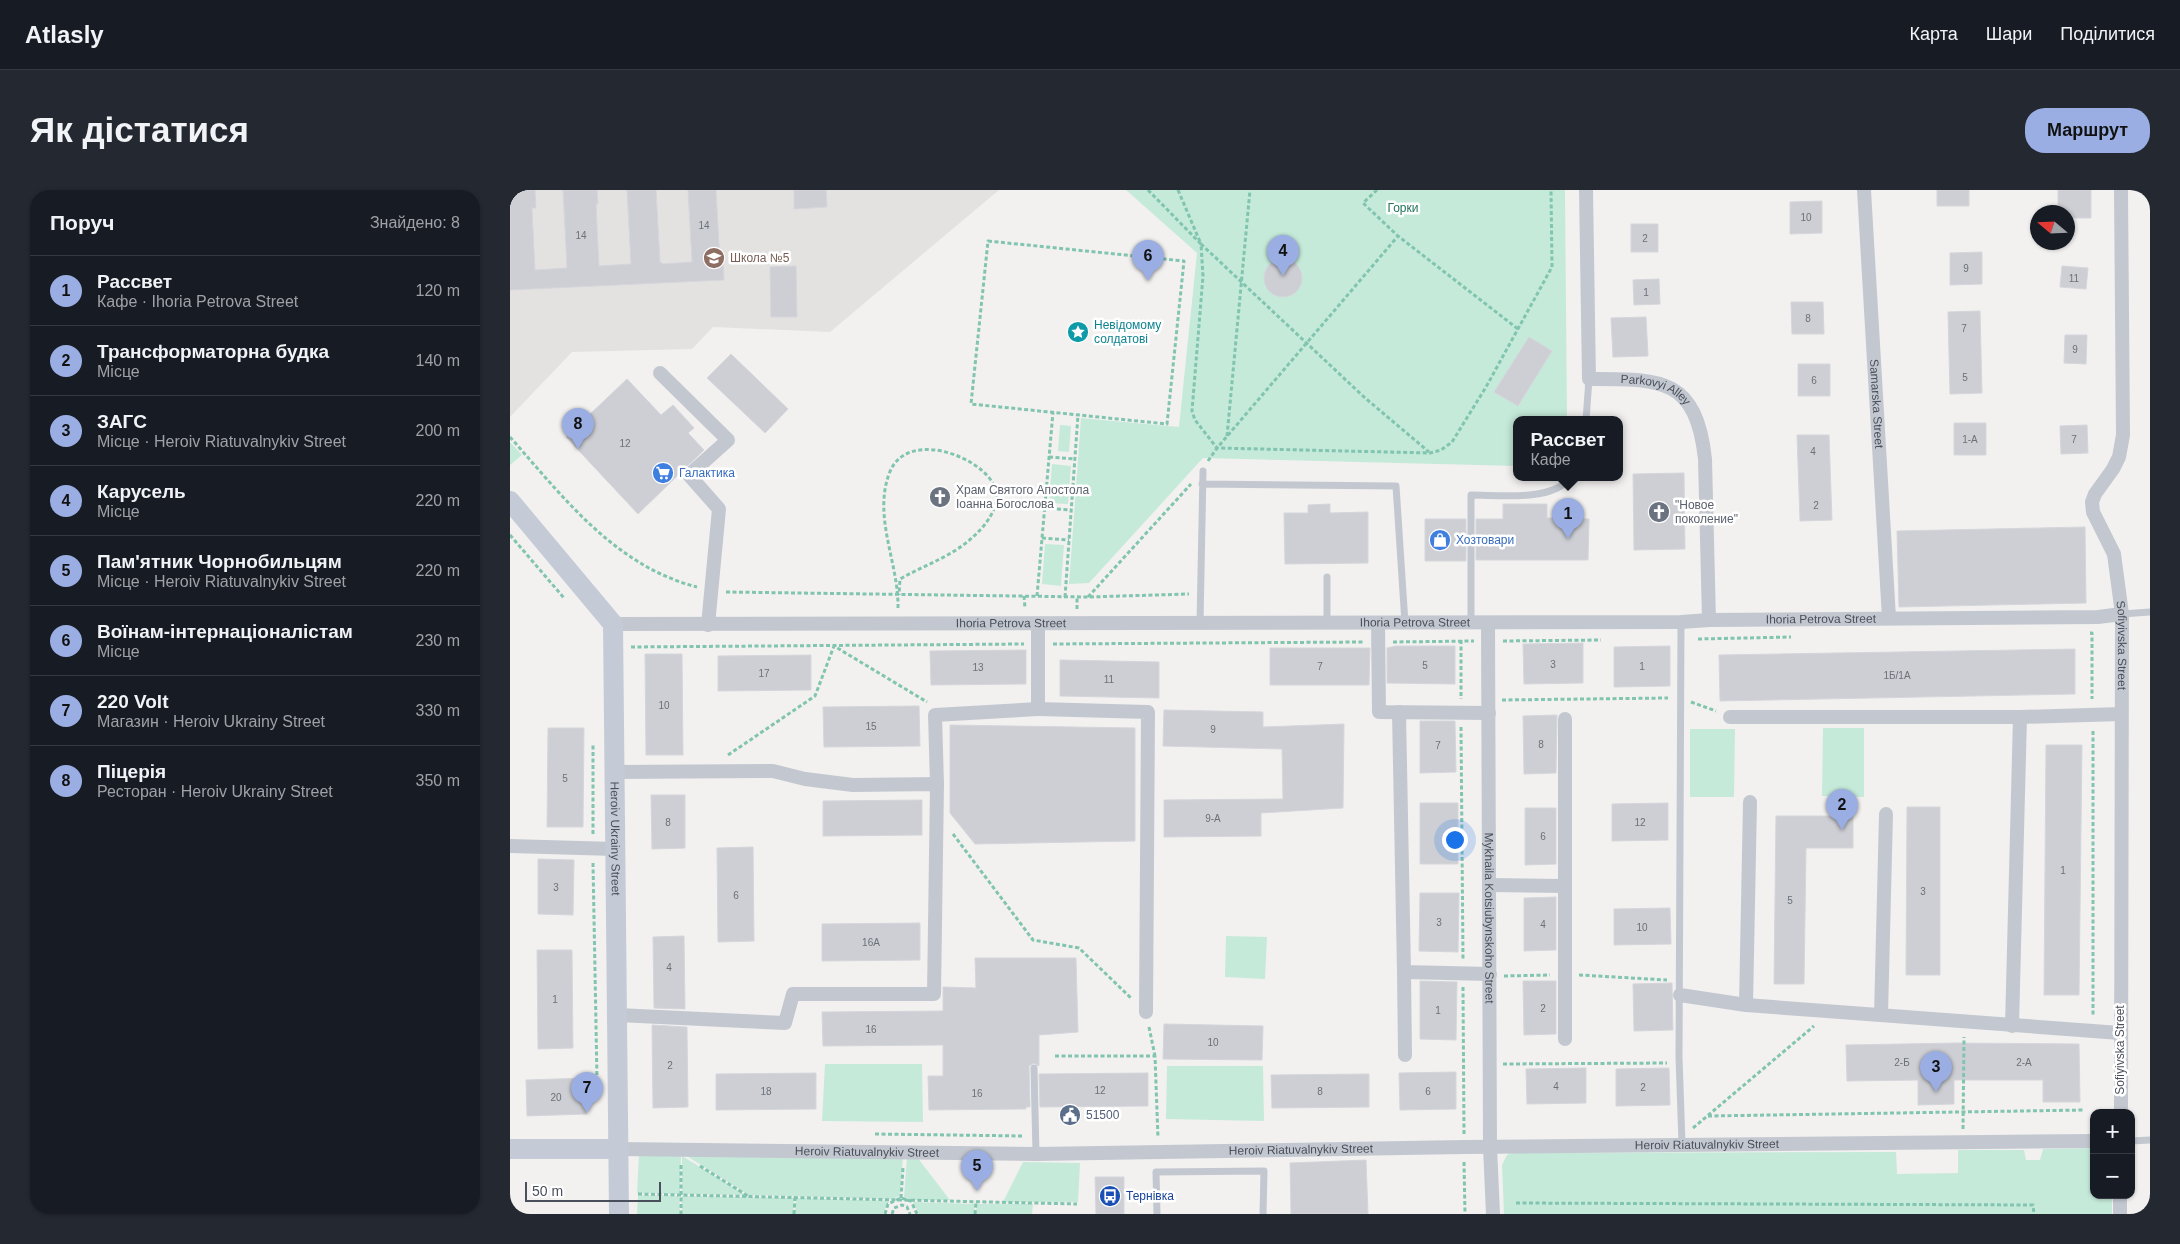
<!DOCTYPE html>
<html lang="uk">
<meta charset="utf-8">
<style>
body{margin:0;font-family:Arial,sans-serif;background:#242831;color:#f1f3f6}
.controls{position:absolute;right:15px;bottom:15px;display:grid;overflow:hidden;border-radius:10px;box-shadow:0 1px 4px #0004}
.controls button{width:45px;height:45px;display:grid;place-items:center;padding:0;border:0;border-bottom:1px solid #363941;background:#171b24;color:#f1f3f6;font:25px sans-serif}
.compass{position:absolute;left:1520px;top:15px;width:45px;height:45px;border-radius:50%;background:#171b24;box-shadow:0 1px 4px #0004;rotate:289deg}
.scale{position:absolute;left:15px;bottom:12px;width:136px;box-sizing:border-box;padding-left:5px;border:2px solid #4a505b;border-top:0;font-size:14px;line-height:18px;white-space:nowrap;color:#4a505b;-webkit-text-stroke:4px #fff;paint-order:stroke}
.you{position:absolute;left:944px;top:649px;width:18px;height:18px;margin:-12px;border:4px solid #fff;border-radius:50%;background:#1a73e8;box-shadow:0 0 0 8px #1a73e833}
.badge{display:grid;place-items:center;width:32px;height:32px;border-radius:50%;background:#9aaee3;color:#111;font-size:16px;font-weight:700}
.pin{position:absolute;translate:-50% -41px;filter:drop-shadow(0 1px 2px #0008)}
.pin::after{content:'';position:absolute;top:26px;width:18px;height:15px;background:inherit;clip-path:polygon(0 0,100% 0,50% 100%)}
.popup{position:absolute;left:1003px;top:226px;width:110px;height:65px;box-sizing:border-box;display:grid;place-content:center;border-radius:10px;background:#171b24;filter:drop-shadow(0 1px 4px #0005);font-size:16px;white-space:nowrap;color:#9ea1a6}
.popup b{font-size:19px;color:#f1f3f6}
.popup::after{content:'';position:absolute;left:50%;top:100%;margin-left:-10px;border:10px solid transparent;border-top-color:#171b24}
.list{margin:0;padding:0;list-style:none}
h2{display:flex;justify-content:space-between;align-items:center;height:65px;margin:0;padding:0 20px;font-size:21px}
h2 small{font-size:16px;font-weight:400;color:#9ea1a6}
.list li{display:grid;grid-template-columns:32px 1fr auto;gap:15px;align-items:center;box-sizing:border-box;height:70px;padding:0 20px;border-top:1px solid #363941}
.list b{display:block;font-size:19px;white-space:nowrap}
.list p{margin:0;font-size:16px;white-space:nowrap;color:#9ea1a6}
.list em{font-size:16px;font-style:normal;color:#9ea1a6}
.map{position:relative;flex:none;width:1640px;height:1024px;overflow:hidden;border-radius:20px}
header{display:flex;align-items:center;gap:30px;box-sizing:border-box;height:70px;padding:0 25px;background:#171b24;border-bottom:1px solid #363941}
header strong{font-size:24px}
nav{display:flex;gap:28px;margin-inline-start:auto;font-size:18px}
.intro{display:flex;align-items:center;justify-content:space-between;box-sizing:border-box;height:120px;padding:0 30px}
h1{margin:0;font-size:35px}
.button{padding:12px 22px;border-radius:20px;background:#9aaee3;color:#111;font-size:18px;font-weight:700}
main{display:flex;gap:30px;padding:0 30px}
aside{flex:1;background:#171b24;border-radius:20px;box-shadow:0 1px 4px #0004}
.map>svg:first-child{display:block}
.education{fill:#e3e2e1}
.green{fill:#c5eada}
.building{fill:#cecfd4;stroke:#d5d6db}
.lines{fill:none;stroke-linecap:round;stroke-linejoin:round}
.path{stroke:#81c4af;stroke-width:3;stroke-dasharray:4 2.5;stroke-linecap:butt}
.lane{stroke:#c3c8d0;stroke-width:7}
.street{stroke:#c3c8d0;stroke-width:14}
.secondary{stroke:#c5cbd6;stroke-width:20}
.labels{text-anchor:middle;stroke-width:5;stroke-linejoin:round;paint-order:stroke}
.number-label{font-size:10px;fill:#6b7079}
.park-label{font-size:12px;fill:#23745a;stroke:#fff}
.education-label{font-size:12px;fill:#785e54;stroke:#fff;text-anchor:start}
.culture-label{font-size:12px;fill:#0d838f;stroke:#fff;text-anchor:start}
.street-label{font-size:12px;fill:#4a505b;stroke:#fff}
.shop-label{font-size:12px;fill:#366cbe;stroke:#fff;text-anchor:start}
.worship-label{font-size:12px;fill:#5b616d;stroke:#fff;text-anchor:start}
.service-label{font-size:12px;fill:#4e5e75;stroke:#fff;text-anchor:start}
.transit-label{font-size:12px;fill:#164399;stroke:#fff;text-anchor:start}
</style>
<header>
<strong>Atlasly</strong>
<nav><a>Карта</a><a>Шари</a><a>Поділитися</a></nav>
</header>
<div class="intro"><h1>Як дістатися</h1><a class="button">Маршрут</a></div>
<main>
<aside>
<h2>Поруч<small>Знайдено: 8</small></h2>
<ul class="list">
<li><span class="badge">1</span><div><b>Рассвет</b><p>Кафе · Ihoria Petrova Street</p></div><em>120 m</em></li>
<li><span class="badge">2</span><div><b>Трансформаторна будка</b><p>Місце</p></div><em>140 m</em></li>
<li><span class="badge">3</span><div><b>ЗАГС</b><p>Місце · Heroiv Riatuvalnykiv Street</p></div><em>200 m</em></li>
<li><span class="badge">4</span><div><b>Карусель</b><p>Місце</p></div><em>220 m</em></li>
<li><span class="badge">5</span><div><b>Пам'ятник Чорнобильцям</b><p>Місце · Heroiv Riatuvalnykiv Street</p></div><em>220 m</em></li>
<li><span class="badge">6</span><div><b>Воїнам-інтернаціоналістам</b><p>Місце</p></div><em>230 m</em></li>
<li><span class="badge">7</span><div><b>220 Volt</b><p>Магазин · Heroiv Ukrainy Street</p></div><em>330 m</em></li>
<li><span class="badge">8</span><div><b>Піцерія</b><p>Ресторан · Heroiv Ukrainy Street</p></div><em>350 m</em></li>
</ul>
</aside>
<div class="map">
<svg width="1640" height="1024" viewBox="0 0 1640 1024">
<rect width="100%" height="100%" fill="#f2f1f0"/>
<!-- education -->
<path class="education" d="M0,0H489L320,142L203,137L182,159L62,162L0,227Z"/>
<!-- green -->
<path class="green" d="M616,0H1055L1057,230H1007V276L693,268L579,393L559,394L571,228L669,237L687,63Z
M550,235L561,236L559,262L548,261Z
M0,252L12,265L0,275Z
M542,274L561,276L558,314L539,313Z
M535,354L554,355L551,396L532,394Z
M1313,538H1354V607L1312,606Z
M1180,539H1225L1224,607H1180Z
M716,746L757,747L755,789L715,787Z
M315,874H412L413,932L312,931Z
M657,876H753L754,931L656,929Z
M1584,958V1005H1602V1024H994L992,975L997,965L1002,963L1386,962L1387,984L1448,983V960H1514L1516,970H1530L1533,959Z
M172,963L393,966L390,1006L381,1009L239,1005Z
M129,964L171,965L170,1004L127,1003Z
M172,966L236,1005L172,1004Z
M397,967H407L440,1010H402L394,1007Z
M513,972L570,973L568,1012H493Z
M128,1005L169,1006L170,1024H127Z
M172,1006L284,1008L283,1024H172Z
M286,1008L379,1011L373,1024H285Z
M403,1012L465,1014L464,1024H409Z
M467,1014H523L522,1024H466Z"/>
<!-- building -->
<path class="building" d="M0,0H25L26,18H22L25,80L57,78L53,0H87L88,14H86L89,76L121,74L117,0H146L150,72L153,74L182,72L178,0H206L210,71H213L214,90L0,100Z
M284,0H316L317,17L284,19Z
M1427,0H1459V16H1427Z
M1548,0H1581V28H1558V22H1548Z
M1312,11V43L1280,44V12Z
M1121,34H1148V62H1121Z
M1472,62V94L1440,95V63Z
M754 88a19 19 0 1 1 38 0a19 19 0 1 1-38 0Z
M286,76L287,127H261L260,77Z
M1552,76L1578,78L1576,99L1550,97Z
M1149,89L1150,114L1124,115L1123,90Z
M1281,112H1313L1314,144H1282Z
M1470,121L1472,203L1440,204L1438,122Z
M1136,127L1138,166L1103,167L1101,128Z
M1555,145H1577L1576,174L1554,173Z
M1019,147L1042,161L1008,216L984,202Z
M221,164L278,219L255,243L197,188Z
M1288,174H1320V206H1288Z
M117,189L151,225L163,215L184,238L178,243L194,260L128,324L56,247Z
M1444,233H1476V265H1444Z
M1577,235L1578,263L1551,264L1550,236Z
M1287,245H1319L1322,330L1290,331Z
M1174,283L1175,359L1124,360L1123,284Z
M820,314V323L858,322V373L775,374L774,323H798V315Z
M993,314H1037V328L1079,329L1078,370H966V329H993Z
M915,329H956V371H915Z
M1575,337L1576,413L1389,417L1387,341Z
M1073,453V493L1014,494L1013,454Z
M886,456H945V494L877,493V458Z
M1160,456V496L1104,497V457Z
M760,458H860L859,495H760Z
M1565,459V504L1210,511L1209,465Z
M516,460V494L421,495L420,461Z
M135,464H172L173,565H136Z
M301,465V500L208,501V466Z
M550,470L649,472V508L550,506Z
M409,516L410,556L314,557L313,517Z
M654,520L753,522V537L834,534L833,618L751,623V646L654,647V610L773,609L772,559L653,556Z
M1047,525L1046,583L1014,584L1013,526Z
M910,531H945L946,582L910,583Z
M440,535L625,538V651L465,654L440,623Z
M38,538H74L73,637H37Z
M1536,555H1572L1569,805H1534Z
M141,605H175V658L142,659Z
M412,610V645L313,646V611Z
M910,613H948V674H910Z
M1158,613V650L1102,651V614Z
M1397,617H1430V785H1396Z
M1015,618H1046V674L1015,675Z
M1322,621H1343V658H1296L1294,794H1264L1266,626H1322Z
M243,657L244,751L208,752L207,658Z
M28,669L64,670L63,725L28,724Z
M910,703H949L948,762L909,761Z
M1046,707V760L1014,761V708Z
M1160,718L1161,754L1104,755V719Z
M410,733V770L312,771V734Z
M174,746L175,819L144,818L143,747Z
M27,760H62L63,858L28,859Z
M465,768H566L568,842L529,845V876L524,873L519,876L520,917H516V919L419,920L418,886H433V855L313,856L312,822L433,821V797L466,798Z
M910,791L947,792L946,850L910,849Z
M1013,791H1046V844L1014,845Z
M1162,793L1163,840L1124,841L1123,794Z
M654,834L753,836L752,870L653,869Z
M142,835L177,837L178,917L143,918Z
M1447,853L1569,854L1570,912H1533V890H1444V914L1408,915V890L1337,891L1336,855Z
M1076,878V913L1017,914L1016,879Z
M1159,878L1160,915L1106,916V879Z
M946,882V919L890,920L889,883Z
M306,883V919L206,920V884Z
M638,883V916L530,917L529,884Z
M859,884V917L762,918L761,885Z
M75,888L77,924L17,926L16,890Z
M856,970L858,1024H781L780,973Z
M585,987H614V1024H586Z"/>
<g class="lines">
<!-- path -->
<path class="path" d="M638,0L691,54L693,86L682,221L685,230L707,258L920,263L931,260L942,252L976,197L1042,77L1041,0
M668,0L691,54L854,207L919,262
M867,0L853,13L888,46
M478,51L674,71L657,234L461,214Z
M717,246L740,0
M0,247C54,308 105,376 187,397
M539,267L565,269
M698,271L707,258L888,46L1008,139
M534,318L561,320
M0,345L54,408
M532,348L559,350
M216,402L578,407L679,404
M514,406L515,418
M527,406L543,222
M555,407L568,225
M578,407L681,294
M388,418C389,374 363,328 379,284C397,233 488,272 487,307C486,320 476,335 467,343C445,366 416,374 390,389L389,405
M567,419V407
M1580,443H1582V509
M1188,449L1281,447
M951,450V509
M993,451L1091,450
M883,452L964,451
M543,454L854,452
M121,457L514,454
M992,510L1158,508
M1181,512L1206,521
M951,537L953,769
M1583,541V827
M218,565L305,506L324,456L417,512
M83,644V553
M443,644L523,750L569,758L621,808
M83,673L87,889
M1069,785L1157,790
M994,786L1040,785
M953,797L954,944
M639,837L645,866
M545,866H645L648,948
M993,874L1157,873
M1198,926L1574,920
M1183,938L1304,836
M1453,939L1454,847
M365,944L514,946
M954,972L955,1024
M171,975V1024
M190,976L238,1006
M128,1004L567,1014
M391,1008L393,978
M1006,1013L1523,1015L1524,1024
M284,1024L285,1007
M375,1024L378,1014L391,1008L401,1011L407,1024
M382,1024L384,1018L392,1015L397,1017L400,1024
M465,1024L466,1013"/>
<!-- lane -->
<path class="lane" d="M1076,230L1079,189
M692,294L886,296L895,433
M1612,424L1640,422
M1171,432L1169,867L1172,954
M690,433L693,281
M817,433V387
M961,433V305C990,305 1041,312 1060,288
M524,878L526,964
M1621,951L1640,950
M647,1024L646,982L754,981L753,1024"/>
<!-- street -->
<g class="street">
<path id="s1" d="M1076,0L1079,189C1149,189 1186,186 1195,269L1199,430"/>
<path id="s2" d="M1354,0L1379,428"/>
<path id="s3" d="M1611,0L1613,245L1609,267L1603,279L1585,304L1582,312L1583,322L1604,364L1612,424L1611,923"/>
<path d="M150,183L218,250L179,285L209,319L198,435"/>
<path d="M868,433L869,522L979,523"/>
<path id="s4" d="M978,433L980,957L983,1024"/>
<path id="s5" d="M103,434L1171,432L1199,430L1588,427L1612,424"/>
<path d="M528,434V519L638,522L636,822"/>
<path d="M889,522L894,782L980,784"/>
<path d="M1220,527H1510L1502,836"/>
<path d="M1510,527L1611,524"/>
<path d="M104,582L263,581L295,589L343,595L427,594L424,804H283L275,833L108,825"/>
<path d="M427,594L425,525L528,519"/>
<path d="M0,656L105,659"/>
<path d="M980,695L1055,696V849"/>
<path d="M1055,696V529"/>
<path d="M894,782L895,865"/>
<path d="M1170,805L1236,815L1610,843"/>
<path d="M1236,815L1240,612"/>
<path d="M1371,825L1376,624"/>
<path id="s6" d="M109,959L526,964L954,957L1584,951"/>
<path d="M1610,1024V1005"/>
</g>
<!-- secondary -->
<g class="secondary">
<path id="s7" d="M0,311L103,434L109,1024"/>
<path d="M0,959H109"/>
</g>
</g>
<!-- icons -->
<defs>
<g id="school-disc" transform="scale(1.125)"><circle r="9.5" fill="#8d6e63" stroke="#fff"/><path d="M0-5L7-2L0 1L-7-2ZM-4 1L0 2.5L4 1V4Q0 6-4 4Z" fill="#fff"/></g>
<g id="sight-disc" transform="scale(1.125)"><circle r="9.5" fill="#0f9aa8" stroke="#fff"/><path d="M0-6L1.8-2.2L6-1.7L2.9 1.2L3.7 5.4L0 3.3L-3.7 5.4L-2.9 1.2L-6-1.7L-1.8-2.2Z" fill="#fff"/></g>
<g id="supermarket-disc" transform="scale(1.125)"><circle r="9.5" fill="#3f7fe0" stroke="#fff"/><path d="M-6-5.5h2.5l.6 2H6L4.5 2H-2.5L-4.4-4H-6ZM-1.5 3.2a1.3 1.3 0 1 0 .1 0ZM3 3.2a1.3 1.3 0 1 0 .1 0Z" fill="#fff"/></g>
<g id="church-disc" transform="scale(1.125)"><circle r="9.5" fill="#6b7280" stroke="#fff"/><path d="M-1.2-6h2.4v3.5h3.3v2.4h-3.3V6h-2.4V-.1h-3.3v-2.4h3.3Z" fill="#fff"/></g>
<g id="shop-disc" transform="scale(1.125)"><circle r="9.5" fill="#3f7fe0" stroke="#fff"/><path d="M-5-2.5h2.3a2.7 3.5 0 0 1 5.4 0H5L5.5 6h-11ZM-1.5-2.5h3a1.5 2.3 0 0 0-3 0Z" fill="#fff"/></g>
<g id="civic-disc" transform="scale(1.125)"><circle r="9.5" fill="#5c6f8a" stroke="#fff"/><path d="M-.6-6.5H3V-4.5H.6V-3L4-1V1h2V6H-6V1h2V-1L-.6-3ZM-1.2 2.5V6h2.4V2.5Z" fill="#fff"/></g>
<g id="bus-disc" transform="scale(1.125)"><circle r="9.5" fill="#1a4fb4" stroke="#fff"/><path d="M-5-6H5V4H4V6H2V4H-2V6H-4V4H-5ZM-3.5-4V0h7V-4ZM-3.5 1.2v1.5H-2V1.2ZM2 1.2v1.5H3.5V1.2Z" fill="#fff"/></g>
</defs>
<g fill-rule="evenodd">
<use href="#school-disc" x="204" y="68"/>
<use href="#sight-disc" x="568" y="142"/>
<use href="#supermarket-disc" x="153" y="283"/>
<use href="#church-disc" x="430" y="307"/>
<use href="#church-disc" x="1149" y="322"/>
<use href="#shop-disc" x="930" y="350"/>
<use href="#civic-disc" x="560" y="925"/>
<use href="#bus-disc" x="600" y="1006"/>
</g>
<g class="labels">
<!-- number labels -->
<g class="number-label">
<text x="1296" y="31">10</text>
<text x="194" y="39">14</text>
<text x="71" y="49">14</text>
<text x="1135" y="52">2</text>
<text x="1456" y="82">9</text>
<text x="1564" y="92">11</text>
<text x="1136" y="106">1</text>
<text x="1298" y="132">8</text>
<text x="1454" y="142">7</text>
<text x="1565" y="163">9</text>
<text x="1455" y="191">5</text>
<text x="1304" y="194">6</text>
<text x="1460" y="253">1-А</text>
<text x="1564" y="253">7</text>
<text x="115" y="257">12</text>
<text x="1303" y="265">4</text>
<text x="1306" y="319">2</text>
<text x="1043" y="478">3</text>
<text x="915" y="479">5</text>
<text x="810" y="480">7</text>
<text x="1132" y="480">1</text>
<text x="468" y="481">13</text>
<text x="254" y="487">17</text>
<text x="1387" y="489">1Б/1А</text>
<text x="599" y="493">11</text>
<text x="154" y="519">10</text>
<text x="361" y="540">15</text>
<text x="703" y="543">9</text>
<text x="1031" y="558">8</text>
<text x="928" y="559">7</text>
<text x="55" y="592">5</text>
<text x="703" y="632">9-А</text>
<text x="158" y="636">8</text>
<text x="1130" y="636">12</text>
<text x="1033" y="650">6</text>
<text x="1553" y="684">1</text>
<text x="46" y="701">3</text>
<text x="1413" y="705">3</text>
<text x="226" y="709">6</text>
<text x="1280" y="714">5</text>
<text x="929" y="736">3</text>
<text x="1033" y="738">4</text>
<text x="1132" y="741">10</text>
<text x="361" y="756">16А</text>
<text x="159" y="781">4</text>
<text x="45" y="813">1</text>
<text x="1033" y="822">2</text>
<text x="928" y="824">1</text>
<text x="361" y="843">16</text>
<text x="703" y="856">10</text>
<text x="1392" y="876">2-Б</text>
<text x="1514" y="876">2-А</text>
<text x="160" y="879">2</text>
<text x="1046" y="900">4</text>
<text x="1133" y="901">2</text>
<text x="590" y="904">12</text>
<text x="256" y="905">18</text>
<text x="810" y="905">8</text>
<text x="918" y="905">6</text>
<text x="467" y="907">16</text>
<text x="46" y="911">20</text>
</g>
<!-- park labels -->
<g class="park-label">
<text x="893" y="22">Горки</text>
</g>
<!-- education labels -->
<g class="education-label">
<text x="220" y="72">Школа №5</text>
</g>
<!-- culture labels -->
<g class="culture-label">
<text x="584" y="139">Невідомому<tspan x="584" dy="14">солдатові</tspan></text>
</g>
<!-- street labels -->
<g class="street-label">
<text dy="4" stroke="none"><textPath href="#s1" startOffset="258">Parkovyi Alley</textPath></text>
<text dy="4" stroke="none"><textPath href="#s2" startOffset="214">Samarska Street</textPath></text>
<text dy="4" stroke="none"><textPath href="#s5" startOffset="1208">Ihoria Petrova Street</textPath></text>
<text dy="4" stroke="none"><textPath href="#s5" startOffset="802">Ihoria Petrova Street</textPath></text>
<text dy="4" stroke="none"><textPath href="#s5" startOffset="398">Ihoria Petrova Street</textPath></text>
<text dy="4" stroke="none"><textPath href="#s3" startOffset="469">Sofiyivska Street</textPath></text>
<text dy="4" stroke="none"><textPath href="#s7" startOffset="375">Heroiv Ukrainy Street</textPath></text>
<text dy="4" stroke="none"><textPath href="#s4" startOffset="295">Mykhaila Kotsiubynskoho Street</textPath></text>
<text transform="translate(1610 860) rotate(-90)" y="4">Sofiyivska Street</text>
<text dy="4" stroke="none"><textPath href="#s6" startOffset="1088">Heroiv Riatuvalnykiv Street</textPath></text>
<text dy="4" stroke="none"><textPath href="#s6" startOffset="682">Heroiv Riatuvalnykiv Street</textPath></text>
<text dy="4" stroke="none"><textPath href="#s6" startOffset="248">Heroiv Riatuvalnykiv Street</textPath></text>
</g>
<!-- shop labels -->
<g class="shop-label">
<text x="169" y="287">Галактика</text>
<text x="946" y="354">Хозтовари</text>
</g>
<!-- worship labels -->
<g class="worship-label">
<text x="446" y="304">Храм Святого Апостола<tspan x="446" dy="14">Іоанна Богослова</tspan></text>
<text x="1165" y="319">"Новое<tspan x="1165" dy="14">поколение"</tspan></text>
</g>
<!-- service labels -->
<g class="service-label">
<text x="576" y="929">51500</text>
</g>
<!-- transit labels -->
<g class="transit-label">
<text x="616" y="1010">Тернівка</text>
</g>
</g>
</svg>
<div class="controls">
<button>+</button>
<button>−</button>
</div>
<svg class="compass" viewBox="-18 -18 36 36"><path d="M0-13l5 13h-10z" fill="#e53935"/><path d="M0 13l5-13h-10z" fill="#9ea1a6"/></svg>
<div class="scale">50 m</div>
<div class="you"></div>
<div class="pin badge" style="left:1058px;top:349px">1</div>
<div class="popup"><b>Рассвет</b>Кафе</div>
<div class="pin badge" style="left:1332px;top:640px">2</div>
<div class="pin badge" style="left:1426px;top:902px">3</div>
<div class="pin badge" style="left:773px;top:86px">4</div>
<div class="pin badge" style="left:467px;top:1001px">5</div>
<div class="pin badge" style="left:638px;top:91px">6</div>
<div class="pin badge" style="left:77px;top:923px">7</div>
<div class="pin badge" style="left:68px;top:259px">8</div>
</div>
</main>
